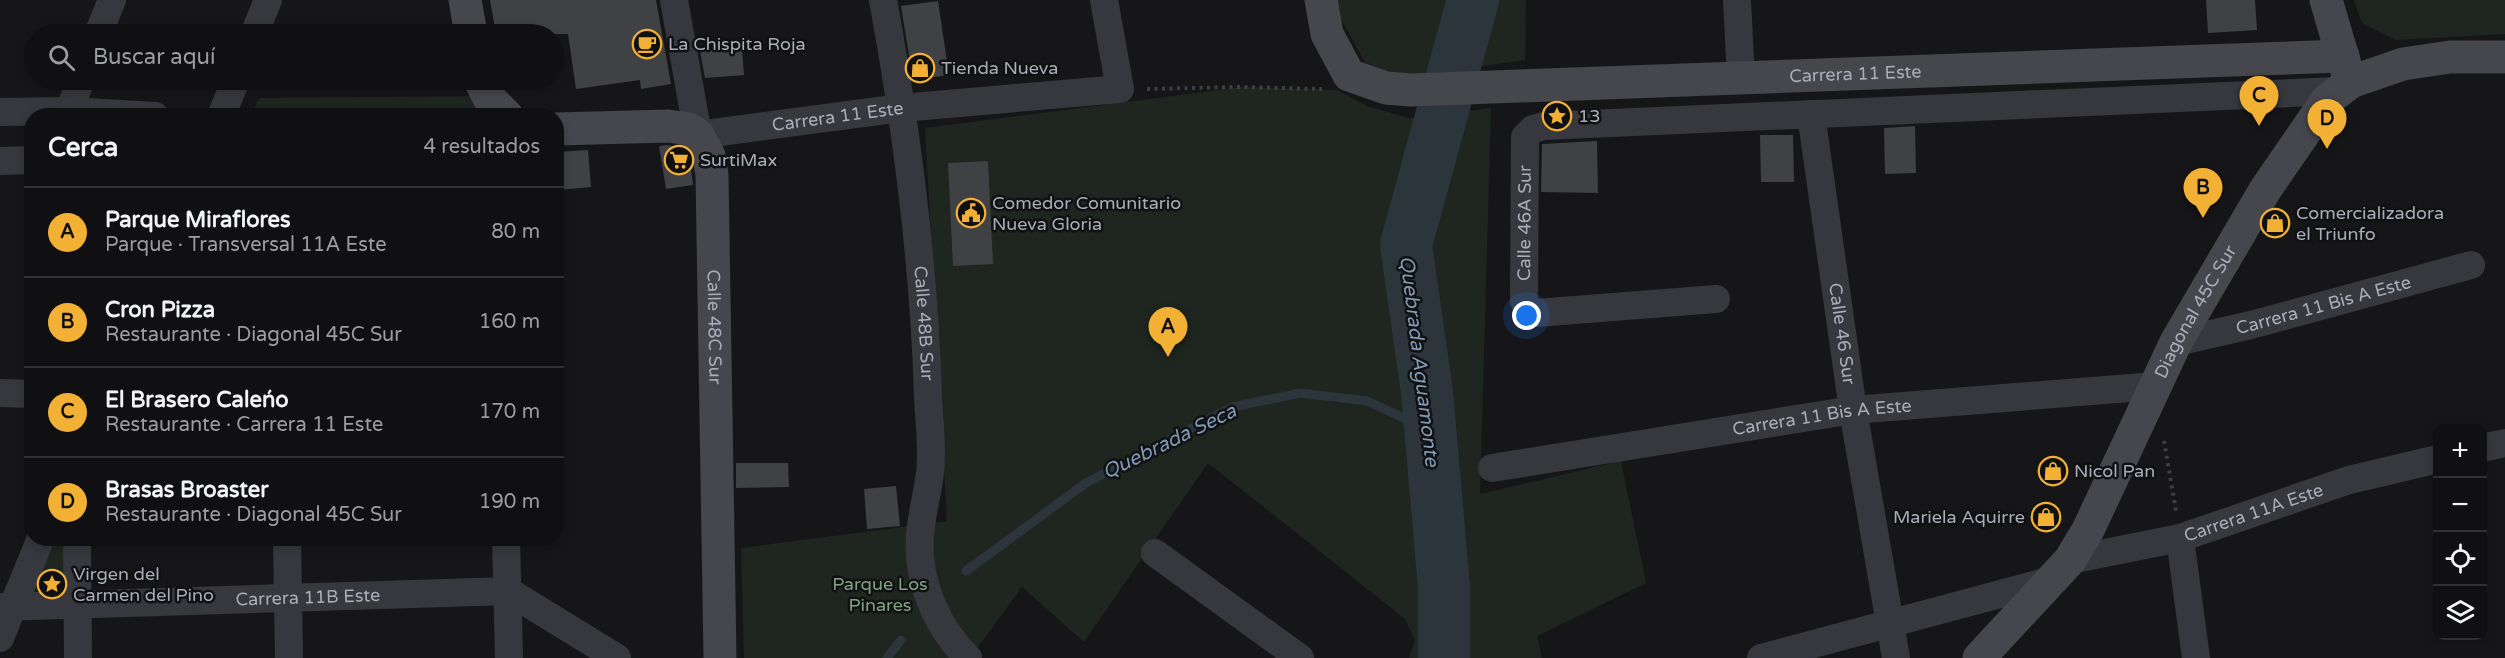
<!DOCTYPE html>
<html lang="es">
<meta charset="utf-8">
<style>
body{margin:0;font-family:"Varela Round",sans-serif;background:#19191b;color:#f1f3f6}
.controls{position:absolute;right:18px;bottom:18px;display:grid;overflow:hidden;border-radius:12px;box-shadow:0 3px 9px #0003}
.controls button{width:54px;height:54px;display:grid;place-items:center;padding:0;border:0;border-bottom:2px solid #303032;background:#101012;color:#f1f3f6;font:30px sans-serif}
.you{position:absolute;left:1527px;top:316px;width:21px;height:21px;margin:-15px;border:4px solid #fff;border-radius:50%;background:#1a73e8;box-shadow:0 0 0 9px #1a73e833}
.badge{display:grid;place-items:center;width:39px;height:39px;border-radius:50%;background:#f2b134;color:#111;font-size:20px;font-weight:700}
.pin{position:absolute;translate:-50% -50px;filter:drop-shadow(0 2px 3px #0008)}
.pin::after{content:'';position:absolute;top:32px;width:21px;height:18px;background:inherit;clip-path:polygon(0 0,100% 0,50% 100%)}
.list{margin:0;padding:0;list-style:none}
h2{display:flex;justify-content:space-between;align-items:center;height:78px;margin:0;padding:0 24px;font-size:26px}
h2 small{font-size:20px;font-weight:400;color:#9c9d9f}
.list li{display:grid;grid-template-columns:39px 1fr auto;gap:18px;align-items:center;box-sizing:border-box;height:90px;padding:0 24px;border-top:2px solid #303032}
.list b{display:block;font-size:22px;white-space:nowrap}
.list p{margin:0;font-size:20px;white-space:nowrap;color:#9c9d9f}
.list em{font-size:20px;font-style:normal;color:#9c9d9f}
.icon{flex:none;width:33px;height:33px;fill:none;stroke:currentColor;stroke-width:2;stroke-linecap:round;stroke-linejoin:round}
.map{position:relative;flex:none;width:2505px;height:658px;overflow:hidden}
.search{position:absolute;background:#101012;box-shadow:0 3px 9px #0003;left:24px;top:24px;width:540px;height:66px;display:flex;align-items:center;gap:15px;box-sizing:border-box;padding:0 21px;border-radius:33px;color:#9c9d9f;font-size:22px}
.panel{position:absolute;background:#101012;box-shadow:0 3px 9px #0003;left:24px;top:108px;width:540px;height:438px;border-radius:24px}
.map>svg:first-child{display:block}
.green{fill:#1e261f}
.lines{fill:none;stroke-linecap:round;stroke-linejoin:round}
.stream{stroke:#2c353c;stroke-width:9}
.river{stroke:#2c353c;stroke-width:52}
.building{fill:#404145}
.path{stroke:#3d3f44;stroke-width:4;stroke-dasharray:3 4.5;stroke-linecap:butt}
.street{stroke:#37383d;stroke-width:28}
.secondary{stroke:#45474d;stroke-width:33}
.labels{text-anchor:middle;stroke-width:5;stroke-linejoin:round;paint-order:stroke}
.poi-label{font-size:18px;fill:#a8adb8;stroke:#111113;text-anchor:start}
.street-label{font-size:18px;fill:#a8adb8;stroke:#111113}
.park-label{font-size:18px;fill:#7fa381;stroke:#111113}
.water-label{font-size:20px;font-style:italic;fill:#7f9bb3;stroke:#111113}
</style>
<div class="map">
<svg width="2505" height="658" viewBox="0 0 2505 658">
<rect width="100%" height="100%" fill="#161618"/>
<!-- green -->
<path class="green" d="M1335,0H1526L1525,60L1402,78L1365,62L1336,10Z
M2354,0H2505V34L2396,40L2362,23Z
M1242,87L1337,90L1367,106L1409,118L1491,108L1480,494L1621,461L1646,583L1537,636L1542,658H1409L1415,641L1405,619L1208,463L1084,642L1022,587L970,658H744L741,548L947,521L925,128Z
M470,96L479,115L251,116L259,98Z
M56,539H66L67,589L34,590Z"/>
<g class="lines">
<!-- stream -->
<path class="stream" d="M966,571L1086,483L1232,407L1301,393L1367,401L1431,431
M887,658L901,640"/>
<!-- river -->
<path class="river" d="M1444,658V587L1427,392L1406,245L1473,0"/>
</g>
<!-- building -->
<path class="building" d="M490,0H656L671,84L641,89L640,80L576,89L568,34H496Z
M2206,0H2255L2257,30L2208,33Z
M938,1L949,75L913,80L901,6Z
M742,48L744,75L705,78L700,51Z
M1915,126L1916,173L1885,174L1884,128Z
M1760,135H1793L1794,182H1761Z
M1597,141L1598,193L1541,192L1542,144Z
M667,145L684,148L690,160L693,185L666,189L659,146Z
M588,150L591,187L558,190L556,152Z
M988,161L993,264L953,266L948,163Z
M736,463H788L789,487L736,488Z
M896,486L900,526L867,529L864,489Z"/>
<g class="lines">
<!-- path -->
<path class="path" d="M1147,89L1242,87L1322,89
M2164,441L2176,511"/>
<!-- street -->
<g class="street">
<path id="s1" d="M674,0L698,135L901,108L1120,89L1104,0"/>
<path id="s2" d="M883,0C907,131 924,263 928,396C929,421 933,448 930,473C925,511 915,532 922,572C929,606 944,634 968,658"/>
<path d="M1737,0L1741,79"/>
<path d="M98,34L112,0"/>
<path d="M254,34L268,0"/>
<path d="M69,111L81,80"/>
<path d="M0,112L69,111L155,116"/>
<path id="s3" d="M1811,114L1853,410L1896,658"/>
<path d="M221,116L236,80"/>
<path d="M0,161L32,160"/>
<path id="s4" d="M1716,299L1536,313L1529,309L1524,301L1525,137L1533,129L1544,126L2337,91"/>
<path id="s5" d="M2176,342L2251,325L2471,265"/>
<path d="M0,393L32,394"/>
<path d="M2482,448L2505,443"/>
<path id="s6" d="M1492,468L1853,410L2155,386"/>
<path d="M77,538L78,658"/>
<path d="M287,538L289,658"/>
<path d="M506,538L509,658"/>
<path d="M2180,538L2196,658"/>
<path d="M1155,553L1300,658"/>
<path id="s7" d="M2070,560L2180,538L2349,480L2438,459"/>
<path id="s8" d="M0,607L508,591L617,658"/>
<path d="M0,638L41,538"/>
<path d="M1761,658L2056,579"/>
</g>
<!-- secondary -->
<g class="secondary">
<path d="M465,0L471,34"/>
<path id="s9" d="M1321,0L1327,34L1349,75L1386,88L1411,90L2343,56"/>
<path d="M2326,0L2349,78"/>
<path d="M480,80L489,98L507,116"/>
<path id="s10" d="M556,129L668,126L689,129L698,135L709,156L712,175L720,658"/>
<path id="s11" d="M1979,658L2070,560L2088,530L2176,342L2265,190L2327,100L2351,82L2403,64L2450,57H2505"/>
</g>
</g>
<!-- icons -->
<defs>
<g id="cafe-ring" transform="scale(1.5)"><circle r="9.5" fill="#111113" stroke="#f2b134" stroke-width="1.5"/><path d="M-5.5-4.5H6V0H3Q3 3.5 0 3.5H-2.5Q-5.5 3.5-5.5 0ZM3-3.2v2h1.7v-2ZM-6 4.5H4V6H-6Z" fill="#f2b134"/></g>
<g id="shop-ring" transform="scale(1.5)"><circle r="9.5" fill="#111113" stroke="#f2b134" stroke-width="1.5"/><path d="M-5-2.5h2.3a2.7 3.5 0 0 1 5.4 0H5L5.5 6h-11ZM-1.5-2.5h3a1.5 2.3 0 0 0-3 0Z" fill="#f2b134"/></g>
<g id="sight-ring" transform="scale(1.5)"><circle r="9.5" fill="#111113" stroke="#f2b134" stroke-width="1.5"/><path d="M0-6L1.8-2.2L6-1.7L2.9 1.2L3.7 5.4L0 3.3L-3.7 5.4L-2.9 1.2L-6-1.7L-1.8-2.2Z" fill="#f2b134"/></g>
<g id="supermarket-ring" transform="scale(1.5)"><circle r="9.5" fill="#111113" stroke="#f2b134" stroke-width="1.5"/><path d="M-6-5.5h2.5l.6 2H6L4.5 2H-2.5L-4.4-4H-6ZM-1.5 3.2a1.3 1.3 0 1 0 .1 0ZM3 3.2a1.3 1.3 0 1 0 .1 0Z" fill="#f2b134"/></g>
<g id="civic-ring" transform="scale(1.5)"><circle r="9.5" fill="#111113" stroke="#f2b134" stroke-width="1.5"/><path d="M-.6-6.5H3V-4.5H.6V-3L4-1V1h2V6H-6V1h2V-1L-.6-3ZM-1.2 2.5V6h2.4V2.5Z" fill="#f2b134"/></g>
</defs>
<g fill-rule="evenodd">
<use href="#cafe-ring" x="647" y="44"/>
<use href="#shop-ring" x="920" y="68"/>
<use href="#sight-ring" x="1557" y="116"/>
<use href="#supermarket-ring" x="679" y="160"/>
<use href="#civic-ring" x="971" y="213"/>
<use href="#shop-ring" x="2275" y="223"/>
<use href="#shop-ring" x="2053" y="471"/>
<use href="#shop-ring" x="2046" y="517"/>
<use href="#sight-ring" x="52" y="584"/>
</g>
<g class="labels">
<!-- poi labels -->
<g class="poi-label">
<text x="668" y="50">La Chispita Roja</text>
<text x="941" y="74">Tienda Nueva</text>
<text x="1578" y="122">13</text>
<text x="700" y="166">SurtiMax</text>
<text x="992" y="209">Comedor Comunitario<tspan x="992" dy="21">Nueva Gloria</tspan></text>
<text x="2296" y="219">Comercializadora<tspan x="2296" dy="21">el Triunfo</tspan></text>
<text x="2074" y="477">Nicol Pan</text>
<text x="2025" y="523" text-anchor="end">Mariela Aquirre</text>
<text x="73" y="580">Virgen del<tspan x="73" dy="21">Carmen del Pino</tspan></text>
</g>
<!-- street labels -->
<g class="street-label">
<text dy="6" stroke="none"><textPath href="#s9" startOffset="590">Carrera 11 Este</textPath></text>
<text dy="6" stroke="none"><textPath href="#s1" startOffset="278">Carrera 11 Este</textPath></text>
<text dy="6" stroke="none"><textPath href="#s4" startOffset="276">Calle 46A Sur</textPath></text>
<text dy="6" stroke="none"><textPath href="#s5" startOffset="152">Carrera 11 Bis A Este</textPath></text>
<text dy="6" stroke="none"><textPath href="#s11" startOffset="412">Diagonal 45C Sur</textPath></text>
<text dy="6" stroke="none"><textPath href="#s2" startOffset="326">Calle 48B Sur</textPath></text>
<text dy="6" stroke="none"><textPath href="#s10" startOffset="339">Calle 48C Sur</textPath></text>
<text dy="6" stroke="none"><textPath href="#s3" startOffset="222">Calle 46 Sur</textPath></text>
<text dy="6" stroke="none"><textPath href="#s6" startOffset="334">Carrera 11 Bis A Este</textPath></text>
<text dy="6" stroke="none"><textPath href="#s7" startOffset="190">Carrera 11A Este</textPath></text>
<text dy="6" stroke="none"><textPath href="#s8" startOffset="308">Carrera 11B Este</textPath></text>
</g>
<!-- park labels -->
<g class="park-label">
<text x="880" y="590">Parque Los<tspan x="880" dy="21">Pinares</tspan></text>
</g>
<!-- water labels -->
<g class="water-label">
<text transform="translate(1420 361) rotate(83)" y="7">Quebrada Aguamonte</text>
<text transform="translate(1169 441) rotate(-26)" y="7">Quebrada Seca</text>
</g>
</g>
</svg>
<div class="controls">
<button>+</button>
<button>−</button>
<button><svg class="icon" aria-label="locate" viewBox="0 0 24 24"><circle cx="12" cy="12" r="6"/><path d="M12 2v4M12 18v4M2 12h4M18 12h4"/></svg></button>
<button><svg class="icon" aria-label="layers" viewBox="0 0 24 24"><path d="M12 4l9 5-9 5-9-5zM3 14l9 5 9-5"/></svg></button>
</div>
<div class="you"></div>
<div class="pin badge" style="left:1168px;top:357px">A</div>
<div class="pin badge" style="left:2203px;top:218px">B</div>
<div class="pin badge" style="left:2259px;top:126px">C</div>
<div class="pin badge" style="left:2327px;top:149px">D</div>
<div class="search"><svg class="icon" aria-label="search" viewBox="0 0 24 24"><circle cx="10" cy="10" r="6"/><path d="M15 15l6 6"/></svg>Buscar aquí</div>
<section class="panel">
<h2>Cerca<small>4 resultados</small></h2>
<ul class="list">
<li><span class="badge">A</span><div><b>Parque Miraflores</b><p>Parque · Transversal 11A Este</p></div><em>80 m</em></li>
<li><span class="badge">B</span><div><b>Cron Pizza</b><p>Restaurante · Diagonal 45C Sur</p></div><em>160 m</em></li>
<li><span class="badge">C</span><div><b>El Brasero Caleńo</b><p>Restaurante · Carrera 11 Este</p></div><em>170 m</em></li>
<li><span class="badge">D</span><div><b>Brasas Broaster</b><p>Restaurante · Diagonal 45C Sur</p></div><em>190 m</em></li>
</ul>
</section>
</div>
